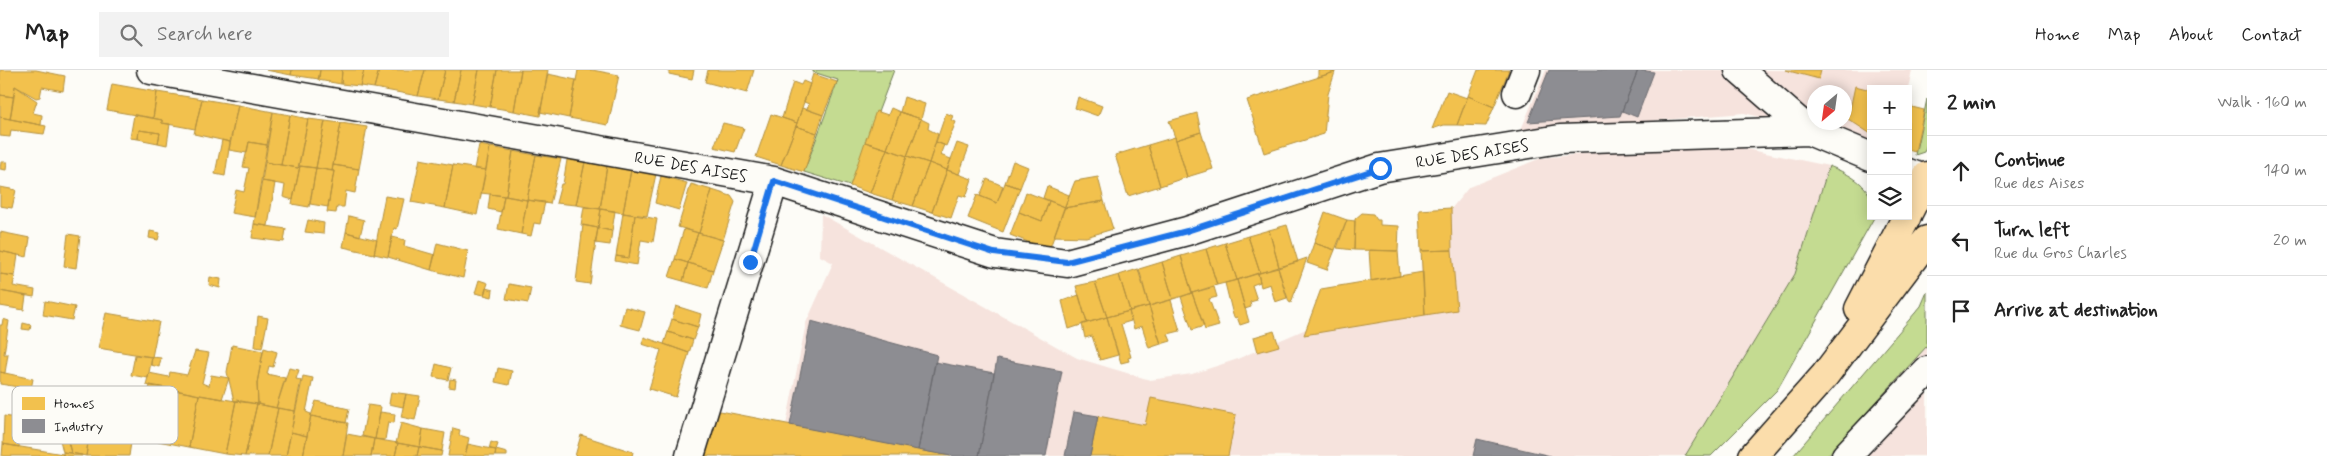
<!DOCTYPE html>
<meta charset="utf-8">
<style>
body{margin:0;font-family:Mynerve,sans-serif;background:#f2f2f2;color:#222}
.controls{position:absolute;right:15px;top:15px;display:grid;overflow:hidden;border-radius:0px;box-shadow:0 2px 12px #0003}
.controls button{width:45px;height:45px;display:grid;place-items:center;padding:0;border:0;border-bottom:1px solid #e0e0e0;background:#fff;color:#222;font:25px sans-serif}
.compass{position:absolute;left:1807px;top:15px;width:45px;height:45px;border-radius:50%;background:#fff;box-shadow:0 2px 12px #0003;rotate:209deg}
.stop{position:absolute;width:15px;height:15px;margin:-11px;border:4px solid #1a73e8;border-radius:50%;background:#fff}
.stop.end{background:#1a73e8;border-color:#fff;box-shadow:0 1px 5px #0008}
.list{margin:0;padding:0;list-style:none}
h2{display:flex;justify-content:space-between;align-items:center;height:65px;margin:0;padding:0 20px;font-size:21px}
h2 small{font-size:16px;font-weight:400;color:#767676}
.list li{display:grid;grid-template-columns:32px 1fr auto;gap:15px;align-items:center;box-sizing:border-box;height:70px;padding:0 20px;border-top:1px solid #e0e0e0}
.list b{display:block;font-size:19px;white-space:nowrap}
.list p{margin:0;font-size:16px;white-space:nowrap;color:#767676}
.list em{font-size:16px;font-style:normal;color:#767676}
.icon{flex:none;width:28px;height:28px;fill:none;stroke:currentColor;stroke-width:2;stroke-linecap:round;stroke-linejoin:round}
.map{position:relative;flex:none;width:1927px;height:386px;overflow:hidden}
header{display:flex;align-items:center;gap:30px;box-sizing:border-box;height:70px;padding:0 25px;background:#fff;border-bottom:1px solid #e0e0e0}
header strong{font-size:24px}
nav{display:flex;gap:28px;margin-inline-start:auto;font-size:18px}
.search{width:350px;height:45px;background:#f2f2f2;display:flex;align-items:center;gap:12px;box-sizing:border-box;padding:0 18px;border-radius:0px;color:#767676;font-size:19px}
main{display:flex}
aside{flex:1;background:#fff}
.map>svg:first-child{display:block}
.built{fill:#f6e3dd;fill-rule:evenodd}
.green{fill:#c4db91;stroke:#707c56}
.homes{fill:#f2c14e;stroke:#b2903f}
.industry{fill:#8d8d92;stroke:#6b6b6f}
.lines{fill:none;stroke-linecap:round;stroke-linejoin:round}
.minor-casing{stroke:#1c1c1c;stroke-width:31}
.major-casing{stroke:#1c1c1c;stroke-width:31}
.minor{stroke:#fdfcf7;stroke-width:28}
.major{stroke:#fbddab;stroke-width:28}
.route{stroke:#1a73e8;stroke-width:6}
.labels{text-anchor:middle;stroke-width:5;stroke-linejoin:round;paint-order:stroke}
.street-label{font-size:16px;fill:#1c1c1c;stroke:#fdfcf7}
.key{fill:#fdfcf7;stroke:#bab9b5;stroke-width:1}
.key-label{font-size:14px;fill:#1c1c1c}
</style>
<header>
<strong>Map</strong>
<div class="search"><svg class="icon" aria-label="search" viewBox="0 0 24 24"><circle cx="10" cy="10" r="6"/><path d="M15 15l6 6"/></svg>Search here</div>
<nav><a>Home</a><a>Map</a><a>About</a><a>Contact</a></nav>
</header>
<main>
<div class="map">
<svg width="1927" height="386" viewBox="0 0 1927 386">
<rect width="100%" height="100%" fill="#fdfcf7"/>
<filter id="ink" filterUnits="userSpaceOnUse"><feTurbulence type="fractalNoise" baseFrequency=".02" numOctaves="2"/><feDisplacementMap in="SourceGraphic" scale="10" xChannelSelector="R" yChannelSelector="G"/><feConvolveMatrix kernelMatrix="1 2 1 2 8 2 1 2 1" color-interpolation-filters="sRGB"/></filter>
<g filter="url(#ink)">
<!-- built -->
<path class="built" d="M1546,0H1912L1908,19H1871V74L1744,43L1520,62ZM1814,22H1844V52H1814Z
M1712,72L1829,96L1795,204L1685,386H699L786,355L806,253L833,193L820,186L821,144L1077,288L1150,310L1192,304L1235,290L1306,259L1326,218L1421,204V181L1452,179L1451,139L1469,117L1541,88Z
M1927,276V386H1827Z"/>
<!-- green -->
<path class="green" d="M813,0H894L850,116L804,102L838,10L813,2Z
M1927,29V74L1924,82L1915,85Z
M1829,96C1844,102 1867,112 1871,130C1872,135 1871,141 1871,146H1875L1777,320L1711,386H1685L1795,204Z
M1927,222V276L1827,386H1793L1921,236Z"/>
<!-- homes -->
<path class="homes" d="M0,0H36L65,6L63,21L42,17L40,27L36,28L15,16L14,27L0,25Z
M266,0H292L291,5Z
M292,0H320L319,9L291,5Z
M320,0H342L341,14L318,10Z
M342,0H364L360,16L341,14Z
M364,0H379L374,18L360,16Z
M379,0H425L418,26L374,18Z
M425,0H445L438,29L418,26Z
M445,0H461L454,31L438,29Z
M461,0H479L472,34L454,31Z
M479,0H497L490,37L472,34Z
M497,0H521L514,41L490,37Z
M521,0H548L540,46L514,41Z
M578,0H592L619,5L608,55L569,48Z
M664,0H694L692,9L669,4V1Z
M708,0H754L747,23L705,12Z
M1318,0H1335V2L1318,7Z
M1478,0H1509L1494,37L1468,26Z
M1785,0H1821L1819,9Z
M1335,2L1328,24L1324,64L1264,83L1247,30Z
M548,4L576,10L569,48L540,42Z
M813,4L837,12L823,45L807,39L809,34L804,32Z
M803,11L810,14L797,53L782,48L793,12L801,15Z
M112,14L157,22L153,48L107,40Z
M15,16L37,31L33,43L42,45L41,55L10,49Z
M1855,16L1871,20V64L1848,49Z
M1447,21L1467,28L1457,55H1444L1432,59Z
M157,22L202,29L195,59L162,53V50L153,48Z
M0,25L14,27L10,49L0,47Z
M1468,26L1494,37L1486,56L1457,55Z
M904,27L925,34L921,49L900,42Z
M1078,27L1102,36L1098,46L1075,38Z
M202,29L238,35L230,72L194,64Z
M238,35L273,42L267,75L249,72L247,83L229,80Z
M1908,36L1924,40L1915,82L1908,80Z
M802,38L823,45L817,63L796,56Z
M891,38L900,42L887,79L865,72L876,41L888,45Z
M273,42L290,45L281,95L265,92Z
M900,42L921,49L907,86L887,79Z
M946,43L953,46L951,50L956,52L946,76L936,72Z
M1197,43L1201,62L1176,70L1169,51Z
M771,44L797,53L781,95L756,87Z
M134,45L162,50V53L170,54L167,75L158,73L160,63L139,60L138,69L130,68Z
M290,45L308,49L298,98L281,95Z
M0,47L46,56L44,64L11,60L10,67L0,66Z
M308,49L325,51L316,98L299,96Z
M921,49L929,53L928,59L938,64L929,93L907,86Z
M325,51L341,53L332,101L316,98Z
M341,53L367,57L359,99L333,95Z
M723,53L744,58L735,82L714,77Z
M796,56L817,63L804,102L781,95Z
M139,60L160,63L158,73L138,69Z
M1201,62L1213,99L1187,107L1176,70Z
M1175,67L1187,107L1160,116L1148,75Z
M222,70L230,72L225,106L215,104Z
M249,72L267,75L255,147L231,143L236,120L244,122L249,98L243,97Z
M865,72L887,79L870,123L850,116Z
M936,72L944,75L940,85L951,89L947,100L929,93Z
M957,73L969,77L959,104L947,100Z
M479,75L490,77L486,100L474,99Z
M1148,75L1160,116L1128,126L1115,85Z
M490,77L513,81L506,126L481,123Z
M887,79L907,86L892,130L870,123Z
M513,81L536,85L527,130L506,126Z
M536,85L561,89L550,134L527,130Z
M907,86L929,93L913,136L892,130Z
M420,89L453,95L445,138L411,132Z
M567,90L585,92L576,135L556,133L561,114H563Z
M1013,91L1028,97L1020,118L1005,113Z
M1,92H7L6,100L0,99Z
M265,92L298,98L300,96L293,130L283,127L285,115L262,111Z
M585,92L607,96L600,139L576,135Z
M929,93L947,100L932,142L913,136Z
M333,95L359,99L355,123L346,121L344,137H337L336,143L327,142L334,101H332Z
M453,95L486,100L477,145L445,138Z
M300,96L316,98L309,137L292,134Z
M607,96L631,100L623,143L600,139Z
M316,98L334,101L328,137L310,134Z
M631,100L656,104L647,146L623,143Z
M947,100L972,109L966,127L959,125L951,148L932,142Z
M661,106L687,113L679,140L655,133Z
M1098,107L1104,131L1064,138L1075,111Z
M987,109L1003,116L997,133L980,126Z
M262,111L275,113L268,156L254,154Z
M1005,113L1020,118L1003,162L968,148L977,125L997,133Z
M691,114L712,120L699,163L678,157Z
M1047,116L1069,125L1065,137L1043,128Z
M0,117L16,120L12,138L0,136Z
M712,120L731,126L735,132L723,170L699,163Z
M1026,122L1049,131L1042,151L1019,142Z
M490,124L504,126L501,142L488,139Z
M385,126L404,129L397,159L394,158L388,187L374,184Z
M504,126L527,130L521,164L498,159Z
M527,130L545,132L540,154L534,153L531,166L521,164Z
M1049,131L1065,137L1049,180L1010,165L1019,142L1042,151Z
M1104,131L1113,159L1086,167L1054,166L1064,138Z
M584,137L601,139L598,158L581,155Z
M1451,138L1452,180L1421,181L1419,140Z
M601,139L615,141L612,161L598,158Z
M1325,142L1347,150L1335,180L1314,173Z
M623,143L635,145L629,188L616,186Z
M1362,143L1373,144L1377,150H1380V155L1399,156L1398,181L1354,180L1355,149Z
M635,145L657,149L653,172L641,170L637,195L615,191L616,186L629,188Z
M349,146L364,150L360,166L346,162Z
M308,150L324,153L323,164L305,162Z
M1347,150L1355,151L1354,180L1337,178Z
M254,154L286,159L284,172L252,168Z
M583,155L598,158L590,214L576,212Z
M1287,155L1298,192L1279,197L1269,160Z
M598,158L612,161L610,175L595,173Z
M684,159L698,163L688,193L675,189Z
M1269,160L1279,197L1260,203L1248,166Z
M150,161L160,163L158,170L149,168Z
M0,162L30,168L27,187L0,181Z
M346,162L377,170L374,184L343,177Z
M698,163L723,170L713,200L688,193Z
M68,164L80,166L76,198L64,196Z
M1248,166L1260,203L1237,210L1225,173Z
M392,167L405,170L404,176L435,185L431,200L388,187Z
M437,173L468,181L463,208L431,200Z
M1225,173L1237,210L1217,215L1206,179Z
M1314,173L1335,180L1327,200L1307,193Z
M1206,179L1217,215L1192,223L1181,186Z
M1369,180L1398,181L1400,206L1371,211Z
M1452,180L1457,240L1425,245L1421,181Z
M0,181L18,185L15,206L0,204Z
M1181,186L1192,223L1173,229L1162,192Z
M1307,188L1291,233L1289,232L1278,198Z
M675,189L688,193L683,211L669,207Z
M1162,192L1173,229L1149,236L1139,199Z
M688,193L713,200L708,218L683,211Z
M1278,198L1287,228L1275,232L1270,214L1261,217L1258,203Z
M1138,199L1149,236L1130,241L1119,205Z
M1423,202L1425,245L1304,265L1321,219Z
M1258,203L1260,212L1252,215L1257,230L1250,232L1251,237L1245,239L1237,210Z
M0,204L15,206L13,216L35,220L34,227L0,221Z
M1119,205L1130,241L1107,247L1095,212Z
M210,207L221,209L220,218L209,215Z
M479,210L488,213L484,225L475,223Z
M1237,210L1249,252L1240,255L1237,247L1235,248L1233,245L1225,213Z
M1095,212L1107,247L1087,253L1076,216Z
M509,214L531,218L528,233L506,229Z
M1214,217L1217,227L1209,229L1219,256L1205,260L1192,223Z
M486,218L493,220L492,227L484,225Z
M0,221L26,226L24,240L0,236Z
M1192,223L1204,256L1192,260L1181,227Z
M1079,225L1087,253L1069,259L1062,231Z
M1171,230L1180,261L1168,264L1171,271L1161,274L1149,236Z
M45,231L75,237L72,250L43,245Z
M676,236L701,244L698,257L672,249Z
M1149,236L1161,274L1149,278L1142,256L1134,259L1129,241Z
M625,237L645,242L640,260L620,255Z
M1129,241L1131,251L1121,254L1131,287L1128,288L1129,291L1121,293L1107,247Z
M106,243L159,252L152,287L98,278Z
M258,246L268,248L262,278L255,277Z
M1107,247L1118,285L1100,290L1092,266L1085,268L1082,254Z
M3,249L9,251L4,284H8L5,303L0,302V255H2Z
M672,249L698,257L693,270L668,262Z
M23,253L31,255L30,260L22,259Z
M1274,261L1279,276L1258,282L1254,267Z
M668,262L693,270L689,283L664,274Z
M644,267L689,283L676,327L649,319L661,280L642,274Z
M232,275L263,281L257,313L258,334L234,331L227,302Z
M264,278L277,282L273,297L269,296L267,304L285,308L276,338L258,334L257,313Z
M195,281L209,283L202,313L209,316L211,305L229,308L222,329L146,315L149,303L169,307L170,302L187,305Z
M135,285L152,287L148,308L131,305Z
M152,287L161,288L159,297L151,295Z
M436,294L451,298L448,310L433,307Z
M289,298L299,300L296,309L301,310L295,341L276,338Z
M498,298L512,301L509,315L495,312Z
M0,302L33,309L31,319L0,314Z
M303,306L313,308L306,342L311,344L307,366L291,362Z
M450,309L456,310L455,318L449,317Z
M150,315L167,318L163,340L170,342L163,372L137,367L143,336L146,337Z
M167,318L199,325L189,377L163,372L170,342L163,340Z
M391,322L406,324L403,337L389,334Z
M406,324L420,326L415,350L401,347Z
M199,325L236,331L225,384L189,377Z
M1151,328L1236,345L1228,386H1090L1098,346L1145,355Z
M236,330L257,334L245,386L225,384Z
M316,331L349,339L346,353L311,346Z
M257,334L278,338L268,386H245Z
M368,335L381,337L375,369L362,366Z
M278,338L295,341L291,362L286,386H268Z
M715,340L951,386H701Z
M380,342L395,344L394,353L388,352L385,370L375,369Z
M4,346L23,349L19,377L3,374Z
M311,346L348,353L343,386H303Z
M401,353L423,359L420,377L396,373Z
M56,354L90,360L88,373L68,371L71,383L63,382Z
M453,358L460,360L459,365L469,368L465,386H448Z
M90,359L132,366L129,386H86Z
M423,359L445,363L442,381L420,377Z
M291,362L307,366L303,386H286Z
M347,364L374,369L371,386H343Z
M581,365L633,382L632,386H575Z
M374,369L398,373L395,386H371Z
M68,371L88,373L86,386L71,383Z
M491,372L498,374L496,380L489,379Z
M398,373L419,377L417,386H395Z
M3,374L63,384V386H2Z
M468,374L496,380L495,386H465Z
M419,377L442,381L441,386H417Z
M496,380L507,383V386H495Z
M63,382L82,385V386H63Z"/>
<!-- industry -->
<path class="industry" d="M1549,0H1638L1620,46L1528,52Z
M1638,0L1654,2L1637,47L1622,41Z
M811,251L937,285L918,380L790,355Z
M997,289L1062,301L1046,386H979Z
M935,292L994,303L979,386H951L918,380Z
M1074,342L1098,346L1090,386H1065Z
M1477,369L1551,386H1473Z"/>
<g class="lines">
<!-- minor casing -->
<g class="minor-casing">
<path id="minor" d="M151,0L774,111L995,183L1067,193L1187,161L1379,98L1560,69L1809,61
M1739,0L1809,61L1871,87
M1517,23L1526,0
M1908,103L1927,110
M690,386L774,111
M1846,386L1927,301"/>
</g>
<!-- major casing -->
<g class="major-casing">
<path id="major" d="M1908,143L1927,106
M1859,239L1907,146
M1753,386L1825,305L1927,170"/>
</g>
<!-- minor -->
<use href="#minor" class="minor"/>
<!-- major -->
<use href="#major" class="major"/>
</g>
</g>
<g class="lines" filter="url(#ink)">
<!-- route -->
<path class="route" d="M750,192L774,111L994,183L1067,192L1187,161L1380,98"/>
</g>
<g class="labels">
<!-- street labels -->
<g class="street-label">
<text transform="translate(1472 83) rotate(-9)" y="6">RUE DES AISES</text>
<text transform="translate(691 96) rotate(10)" y="6">RUE DES AISES</text>
</g>
</g>
<!-- legend -->
<rect x="12" y="316" width="166" height="58" rx="8" class="key"/>
<rect x="22" y="327" width="23" height="13" fill="#f2c14e"/>
<rect x="22" y="349" width="23" height="14" fill="#8d8d92"/>
<g class="key-label">
<text x="54" y="338">Homes</text>
<text x="54" y="361">Industry</text>
</g>
</svg>
<div class="controls">
<button>+</button>
<button>−</button>
<button><svg class="icon" aria-label="layers" viewBox="0 0 24 24"><path d="M12 4l9 5-9 5-9-5zM3 14l9 5 9-5"/></svg></button>
</div>
<svg class="compass" viewBox="-18 -18 36 36"><path d="M0-13l5 13h-10z" fill="#e53935"/><path d="M0 13l5-13h-10z" fill="#767676"/></svg>
<div class="stop" style="left:1380px;top:98px"></div>
<div class="stop end" style="left:750px;top:192px"></div>
</div>
<aside>
<h2>2 min<small>Walk · 160 m</small></h2>
<ul class="list">
<li><svg class="icon" aria-label="ahead" viewBox="0 0 24 24"><path d="M12 20V5M6 11l6-6 6 6"/></svg><div><b>Continue</b><p>Rue des Aises</p></div><em>140 m</em></li>
<li><svg class="icon" aria-label="left" viewBox="0 0 24 24"><path d="M17 20v-9H6M10 6l-5 5 5 5"/></svg><div><b>Turn left</b><p>Rue du Gros Charles</p></div><em>20 m</em></li>
<li><svg class="icon" aria-label="arrive" viewBox="0 0 24 24"><path d="M6 21V4h12l-3 4 3 4H6"/></svg><div><b>Arrive at destination</b></div></li>
</ul>
</aside>
</main>
